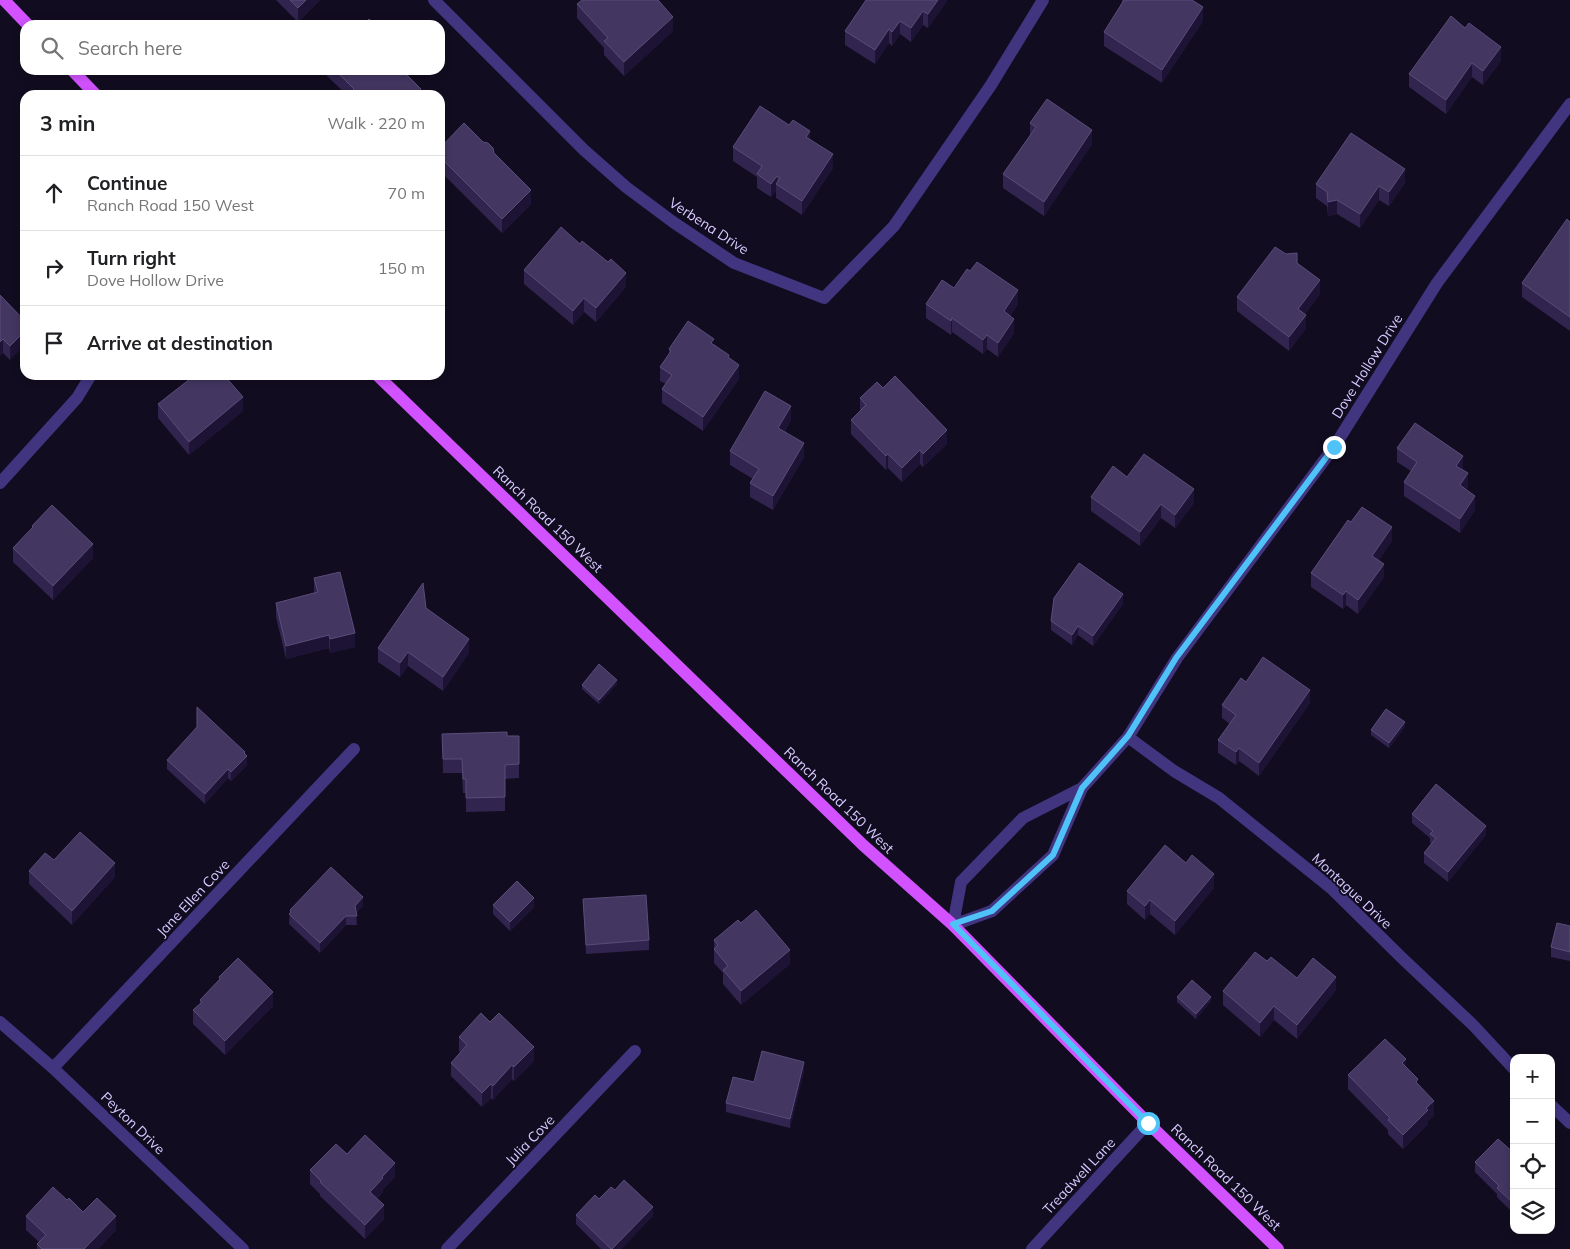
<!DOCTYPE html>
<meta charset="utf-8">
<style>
body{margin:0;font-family:Mulish,sans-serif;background:#f2f2f2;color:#202124}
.controls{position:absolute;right:15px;bottom:15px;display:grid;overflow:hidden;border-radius:10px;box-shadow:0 2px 8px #0003}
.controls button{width:45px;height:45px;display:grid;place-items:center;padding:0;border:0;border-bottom:1px solid #e0e0e0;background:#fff;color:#202124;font:25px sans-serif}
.stop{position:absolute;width:15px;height:15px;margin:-11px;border:4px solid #4fc3f7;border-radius:50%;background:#fff}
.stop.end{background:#4fc3f7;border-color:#fff;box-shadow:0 1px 5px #0008}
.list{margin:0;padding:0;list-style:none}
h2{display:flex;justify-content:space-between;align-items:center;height:65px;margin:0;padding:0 20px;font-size:21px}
h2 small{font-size:16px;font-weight:400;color:#757577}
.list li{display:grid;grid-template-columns:32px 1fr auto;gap:15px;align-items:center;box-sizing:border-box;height:75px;padding:0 20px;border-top:1px solid #e0e0e0}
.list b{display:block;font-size:19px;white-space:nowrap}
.list p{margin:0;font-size:16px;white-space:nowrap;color:#757577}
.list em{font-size:16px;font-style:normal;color:#757577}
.icon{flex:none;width:28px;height:28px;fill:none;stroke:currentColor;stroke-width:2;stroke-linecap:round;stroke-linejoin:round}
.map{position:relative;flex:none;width:1570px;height:1249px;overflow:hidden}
.search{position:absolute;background:#fff;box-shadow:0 2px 8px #0003;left:20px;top:20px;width:425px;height:55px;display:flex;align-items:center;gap:12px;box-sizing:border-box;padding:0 18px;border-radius:15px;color:#757577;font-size:19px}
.panel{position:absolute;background:#fff;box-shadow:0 2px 8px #0003;left:20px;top:90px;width:425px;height:290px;border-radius:15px}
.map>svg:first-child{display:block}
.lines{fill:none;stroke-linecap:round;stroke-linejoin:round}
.minor{stroke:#413580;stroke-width:12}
.major{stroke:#d252ff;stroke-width:12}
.wall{fill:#31244e}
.shaded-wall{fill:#1d1334}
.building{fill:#433661;stroke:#5a4d7a}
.route{stroke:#4fc3f7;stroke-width:6}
.labels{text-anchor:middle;stroke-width:4;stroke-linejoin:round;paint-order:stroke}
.street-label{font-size:14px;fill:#d7cbff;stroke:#120c20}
</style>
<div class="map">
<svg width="1570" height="1249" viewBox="0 0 1570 1249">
<rect width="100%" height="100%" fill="#120c20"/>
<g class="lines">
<!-- minor -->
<path class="minor" d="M434,0L584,150L626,187L673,222L734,263L824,298L894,226L991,85L1043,0
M0,483L77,398L91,375
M1128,737L1174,771L1219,798L1331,888L1402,958L1473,1025L1514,1069
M1082,788L1023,818L961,882L953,925L992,911L1053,855L1082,788L1128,737L1177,658L1334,447L1437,283L1570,104
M0,1022L53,1068L243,1249
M53,1068L354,749
M1551,1105L1570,1123
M447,1249L635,1051
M1032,1249L1148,1123"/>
<!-- major -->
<path class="major" d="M4,0L28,25
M72,70L96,95
M377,375L863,845L953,925L1148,1123L1278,1249"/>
</g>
<!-- wall -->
<path class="wall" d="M276,0H320L298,22Z
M947,0V1L928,28L923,25L911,42L900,34L892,46L889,43L875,64L845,45V31Z
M1122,0H1192L1203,21L1162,83L1104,46V32L1122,3Z
M577,4L673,31L624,76L604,55V48L577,18Z
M1465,28L1501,61L1483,85L1472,77L1446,114L1409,87V74Z
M327,70H405L406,74L421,95H347L327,76Z
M1030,123L1092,144L1044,216L1003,188V174L1030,135Z
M810,140L833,168L802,215L776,198V191L771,197L757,188V177L733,161V147Z
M483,142L494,153L531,204L502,233L440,171V148Z
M1405,183L1389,206L1379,200L1360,228L1337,214L1328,216L1327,206L1316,198V184Z
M1570,222V331L1522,297V283Z
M25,256V276L22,273V259Z
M1297,263L1320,294L1305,314L1306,328L1289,351L1237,311V297Z
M524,270L626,287L596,322L584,312L573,325L524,284Z
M954,288L1018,304L1010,316L1014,333L998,357L987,349L983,354L952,332L951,335L926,318V304Z
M0,295L25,321L10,360L3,353L0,356Z
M714,344L729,357L739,379L703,431L662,403V389L666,384L660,381V367L669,354V349Z
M883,388L947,444L923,467L920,464L902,482L888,468L886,470L851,434V420L860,411V398Z
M158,404L243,411L189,455L158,418Z
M791,420L785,431L804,457L773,510L750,497V483L753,479L730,465V451Z
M1397,448L1463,470L1468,487L1466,489L1475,510L1460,533L1404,496V482L1411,471L1397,462Z
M1127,477L1194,503L1175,528L1161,518L1140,546L1091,511V497Z
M1351,522L1392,541L1379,560L1384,577L1358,614L1346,605L1343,609L1311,587V573Z
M32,526L93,558L53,600L13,562V548L32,528Z
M314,578L355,647L330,653L329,648L286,659L276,617V603L314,593Z
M1123,604L1093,646L1078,635L1072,645L1051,630V621Z
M426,608L469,653L443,691L408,666L400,677L378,662V648Z
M1246,682L1310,703L1259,776L1239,761L1236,765L1218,753V740L1230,724L1222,718V705Z
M617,684L599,704L582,689V685Z
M1405,727L1389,748L1371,735V730Z
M442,734L507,736L519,764V778L505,779V811L466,812V793H463L462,773H443Z
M245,754L247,765L231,781L228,778L205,804L167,769V760Z
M1412,814L1486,835L1448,882L1424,863V853L1432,844L1430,843V838L1412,823Z
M54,860L115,877L72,925L29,884V871Z
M1186,863L1214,888L1175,935L1150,914L1145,920L1127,904V891Z
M583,899L649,940V950L586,954Z
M493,905L534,907L510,931L493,914Z
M363,906L356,913L357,925H346L320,953L289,924L290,910Z
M741,923L790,964L741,1005L723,984V973L714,963V940Z
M1570,926V961L1551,957V947Z
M1267,961L1297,978L1336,990L1297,1039L1274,1020L1260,1037L1223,1005V991Z
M219,977L273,1006L225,1055L193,1024V1010L200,1004V1000L219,981Z
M1177,997L1211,1001L1196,1019L1177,1002Z
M490,1022L534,1061L514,1081L512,1079L493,1100L491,1098L482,1107L451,1076V1063L460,1052L459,1051V1037Z
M1406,1066L1418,1085L1434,1115L1428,1121V1124L1403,1149L1388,1134V1130L1348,1089V1075Z
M804,1071L790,1128L726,1112V1103L754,1082Z
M1513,1153H1514V1214L1497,1197V1194L1475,1172V1162Z
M347,1154L395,1177L383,1189V1192L377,1199L384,1219L365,1239L320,1196V1194L310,1184V1170Z
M615,1190L653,1216L621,1249H601L576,1224V1215Z
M67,1200L83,1212L116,1230L98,1249H37V1244L39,1242L26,1230V1216Z"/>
<!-- shaded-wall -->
<path class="shaded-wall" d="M306,0H320L298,22V8Z
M938,0H947V1L928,28V14Z
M1203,7V21L1162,83V70Z
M923,11V25L911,42V28Z
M673,17V31L624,76V62Z
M900,21V34L892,46V32Z
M889,29V43L875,64V50Z
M1501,47V61L1483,85V71Z
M1472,63V77L1446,114V100Z
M421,89V95H416Z
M1092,130V144L1044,216V202Z
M810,131V145L806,137Z
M833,154V168L802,215V201Z
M1405,169V183L1389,206V192Z
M777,176V185L776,184V191L771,197V184Z
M1379,186V200L1360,228V214Z
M531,190V204L502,233V219Z
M1337,200V214L1328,216V202Z
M626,273V287L596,322V308Z
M1320,280V294L1298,323V309Z
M1018,290V304L1004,325V311Z
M584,298V312L573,325V311Z
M1306,315V328L1289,351V337Z
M952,318V332L951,335V321Z
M1014,319V333L998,357V343Z
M25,331V345L10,360V346Z
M987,335V349L983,354V340Z
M3,339V353L0,356V342Z
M739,365V379L703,431V417Z
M243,397V411L189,455V442Z
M791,406V420L778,442V428Z
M947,430V444L923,467V454Z
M804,443V457L773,510V496Z
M920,450V464L902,482V468Z
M888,454V468L886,470V456Z
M1463,456V470L1456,466Z
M1468,473V487L1460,499V485Z
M1194,489V503L1175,528V515Z
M1475,496V510L1460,533V519Z
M1161,504V518L1140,546V532Z
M1392,527V541L1372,570V556Z
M93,544V558L53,600V586Z
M1384,564V577L1358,614V600Z
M1346,591V605L1343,609V595Z
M1123,594V604L1093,646V636Z
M1078,626V635L1072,645V635Z
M355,633V647L330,653V639Z
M329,635V648L286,659V646Z
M469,639V653L443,691V677Z
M408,652V666L400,677V663Z
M617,680V684L599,704V700Z
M1310,690V703L1259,776V763Z
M1405,722V727L1389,748V743Z
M1239,748V761L1236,765V752Z
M245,752V758L247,756V765L231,781V772Z
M228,769V778L205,804V794Z
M1486,826V835L1448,882V872Z
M115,863V877L72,925V911Z
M1214,874V888L1175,935V921Z
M363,897V906L355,915V906Z
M534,898V907L510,931V922Z
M1150,900V914L1145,920V906Z
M346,916V925L320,953V943Z
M790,950V964L741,1005V991Z
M1336,977V990L1297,1039V1025Z
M273,992V1006L225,1055V1041Z
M1211,997V1001L1196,1019V1014Z
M1274,1006V1020L1260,1037V1023Z
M534,1047V1061L514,1081V1067Z
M1406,1059V1073L1402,1063Z
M804,1062V1071L790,1128V1119Z
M512,1065V1079L493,1100V1086Z
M491,1084V1098L482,1107V1093Z
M1434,1101V1115L1428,1121V1124L1403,1149V1135Z
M395,1163V1177L383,1189V1192L370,1206V1192L382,1177Z
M1554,1199V1209L1551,1211V1202Z
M384,1205V1219L365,1239V1225Z
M653,1207V1216L621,1249H612Z
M116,1216V1230L98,1249H84Z"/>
<!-- building -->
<path class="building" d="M290,0H306L298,8Z
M582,0H658L673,17L624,62L604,41L608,38L577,4Z
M866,0H938L928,14L923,11L911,28L900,21L892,32L889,29L875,50L845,31Z
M1124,0H1192L1203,7L1162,70L1104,32Z
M1451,16L1465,28L1469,23L1501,47L1483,71L1472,63L1446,100L1409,74Z
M369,19L376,25H363Z
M335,70H405L404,72L421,89L416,95H356L352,91L354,89Z
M1047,99L1092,130L1044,202L1003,174L1036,127L1030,123Z
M760,106L789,125L793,120L810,131L806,137L833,154L802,201L776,184L780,178L777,176L771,184L757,174L762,166L733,147Z
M464,123L483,142L488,143L493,148L494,153L531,190L502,219L440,157V148Z
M1351,133L1405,169L1389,192L1379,186L1360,214L1337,200L1328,202L1327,192L1316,184Z
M1567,219L1570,222V317L1522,283Z
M561,227L580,244L582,241L608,262L611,259L626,273L596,308L584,298L573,311L524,270Z
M1275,247L1286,254L1297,253V263L1320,280L1298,309L1306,315L1289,337L1237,297Z
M25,256V262L22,259Z
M977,262L1018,290L1004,311L1014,319L998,343L987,335L983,340L952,318L951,321L926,304L942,280L954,288L967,269L970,271Z
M0,295L25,321V331L10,346L3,339L0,342Z
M688,321L714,339L711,343L729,355L728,357L739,365L703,417L662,389L672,375L660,367L671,351L669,349Z
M195,375H224L243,397L189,442L158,404Z
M895,376L947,430L923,454L920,450L902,468L888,454L886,456L851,420L866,405L860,398L877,382L883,388Z
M765,391L791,406L778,428L804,443L773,496L750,483L759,469L730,451Z
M1415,423L1463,456L1456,466L1468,473L1460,485L1475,496L1460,519L1404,482L1417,462L1397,448Z
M1144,454L1194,489L1175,515L1161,504L1140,532L1091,497L1113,466L1127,477Z
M52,505L93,544L53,586L13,548L33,527L32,526Z
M1362,507L1392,527L1372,556L1384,564L1358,600L1346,591L1343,595L1311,573L1348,520L1351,522Z
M1079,563L1123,594L1093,636L1078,626L1072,635L1051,621L1054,598Z
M340,572L355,633L330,639L329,635L286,646L276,603L318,592L314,578Z
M423,583L426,608L469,639L443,677L408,652L400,663L378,648Z
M1263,657L1310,690L1259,763L1239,748L1236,752L1218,740L1236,715L1222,705L1241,678L1246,682Z
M599,664L617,680L599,700L582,685Z
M197,707L245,752L244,753L247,756L231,772L228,769L205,794L167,760L197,727Z
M1386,709L1405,722L1389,743L1371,730Z
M507,732V736H519V764L505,765V797L466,798V779H463L462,759H443L442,734Z
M1436,784L1486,826L1448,872L1424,853L1436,838L1430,834L1433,831L1412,814Z
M80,832L115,863L72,911L29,871L45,853L54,860Z
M1165,845L1186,863L1192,855L1214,874L1175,921L1150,900L1145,906L1127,891Z
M331,867L363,897L355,906L357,916H346L320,943L289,914L291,912L290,910Z
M517,881L534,898L510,922L493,905Z
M646,895L649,940L586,945L583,899Z
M756,910L790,950L741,991L723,970L728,966L714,949L718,945L714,940L738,920L741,923Z
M1557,923L1570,926V952L1551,947Z
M1255,952L1267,961L1271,957L1297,978L1313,958L1336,977L1297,1025L1274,1006L1260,1023L1223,991Z
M238,958L273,992L225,1041L193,1010L202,1002L200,1000L220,979L219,977Z
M1192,980L1211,997L1196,1014L1177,997Z
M481,1013L490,1022L499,1013L534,1047L514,1067L512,1065L493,1086L491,1084L482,1093L451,1063L467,1045L459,1037Z
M1385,1039L1406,1059L1402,1063L1418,1079L1416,1082L1434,1101L1426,1108L1428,1110L1403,1135L1388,1120L1390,1118L1348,1075Z
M762,1051L804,1062L790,1119L726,1103L733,1077L754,1082Z
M365,1135L395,1163L382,1177L383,1178L370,1192L384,1205L365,1225L320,1182L321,1181L310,1170L336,1144L347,1154Z
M1498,1139L1514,1153V1204L1497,1188L1499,1186L1475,1162Z
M624,1180L653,1207L612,1249H611L576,1215L595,1195L599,1199L611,1187L615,1190Z
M53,1187L67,1200L69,1198L83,1212L97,1198L116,1216L84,1249H42L37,1244L46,1235L26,1216Z"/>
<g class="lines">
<!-- route -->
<path class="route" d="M1148,1123L953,924L992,911L1053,855L1082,788L1128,736L1176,658L1334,447"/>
</g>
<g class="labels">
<!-- street labels -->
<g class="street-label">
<text transform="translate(709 226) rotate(33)" y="5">Verbena Drive</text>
<text transform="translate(1367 366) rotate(-58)" y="5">Dove Hollow Drive</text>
<text transform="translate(548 519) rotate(44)" y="5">Ranch Road 150 West</text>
<text transform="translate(839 800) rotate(44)" y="5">Ranch Road 150 West</text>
<text transform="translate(1352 891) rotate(43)" y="5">Montague Drive</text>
<text transform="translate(193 898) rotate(-47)" y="5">Jane Ellen Cove</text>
<text transform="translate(133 1123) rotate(44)" y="5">Peyton Drive</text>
<text transform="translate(530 1140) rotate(-46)" y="5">Julia Cove</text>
<text transform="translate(1079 1176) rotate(-47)" y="5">Treadwell Lane</text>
<text transform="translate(1226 1177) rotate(44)" y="5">Ranch Road 150 West</text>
</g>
</g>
</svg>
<div class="controls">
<button>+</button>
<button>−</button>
<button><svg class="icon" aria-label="locate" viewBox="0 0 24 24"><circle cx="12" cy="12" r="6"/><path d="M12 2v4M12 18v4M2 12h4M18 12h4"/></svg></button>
<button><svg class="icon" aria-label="layers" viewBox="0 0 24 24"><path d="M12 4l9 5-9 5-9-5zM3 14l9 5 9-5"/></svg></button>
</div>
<div class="stop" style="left:1148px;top:1123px"></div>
<div class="stop end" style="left:1334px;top:447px"></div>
<div class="search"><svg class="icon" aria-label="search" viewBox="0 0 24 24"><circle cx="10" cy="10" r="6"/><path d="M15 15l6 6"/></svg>Search here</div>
<section class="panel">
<h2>3 min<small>Walk · 220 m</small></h2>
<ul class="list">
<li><svg class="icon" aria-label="ahead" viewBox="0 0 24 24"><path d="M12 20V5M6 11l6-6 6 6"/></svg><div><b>Continue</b><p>Ranch Road 150 West</p></div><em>70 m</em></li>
<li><svg class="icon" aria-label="right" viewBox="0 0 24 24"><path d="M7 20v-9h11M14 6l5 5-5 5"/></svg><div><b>Turn right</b><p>Dove Hollow Drive</p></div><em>150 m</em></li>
<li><svg class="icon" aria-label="arrive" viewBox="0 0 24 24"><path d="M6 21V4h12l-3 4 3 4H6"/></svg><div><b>Arrive at destination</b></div></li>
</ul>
</section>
</div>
